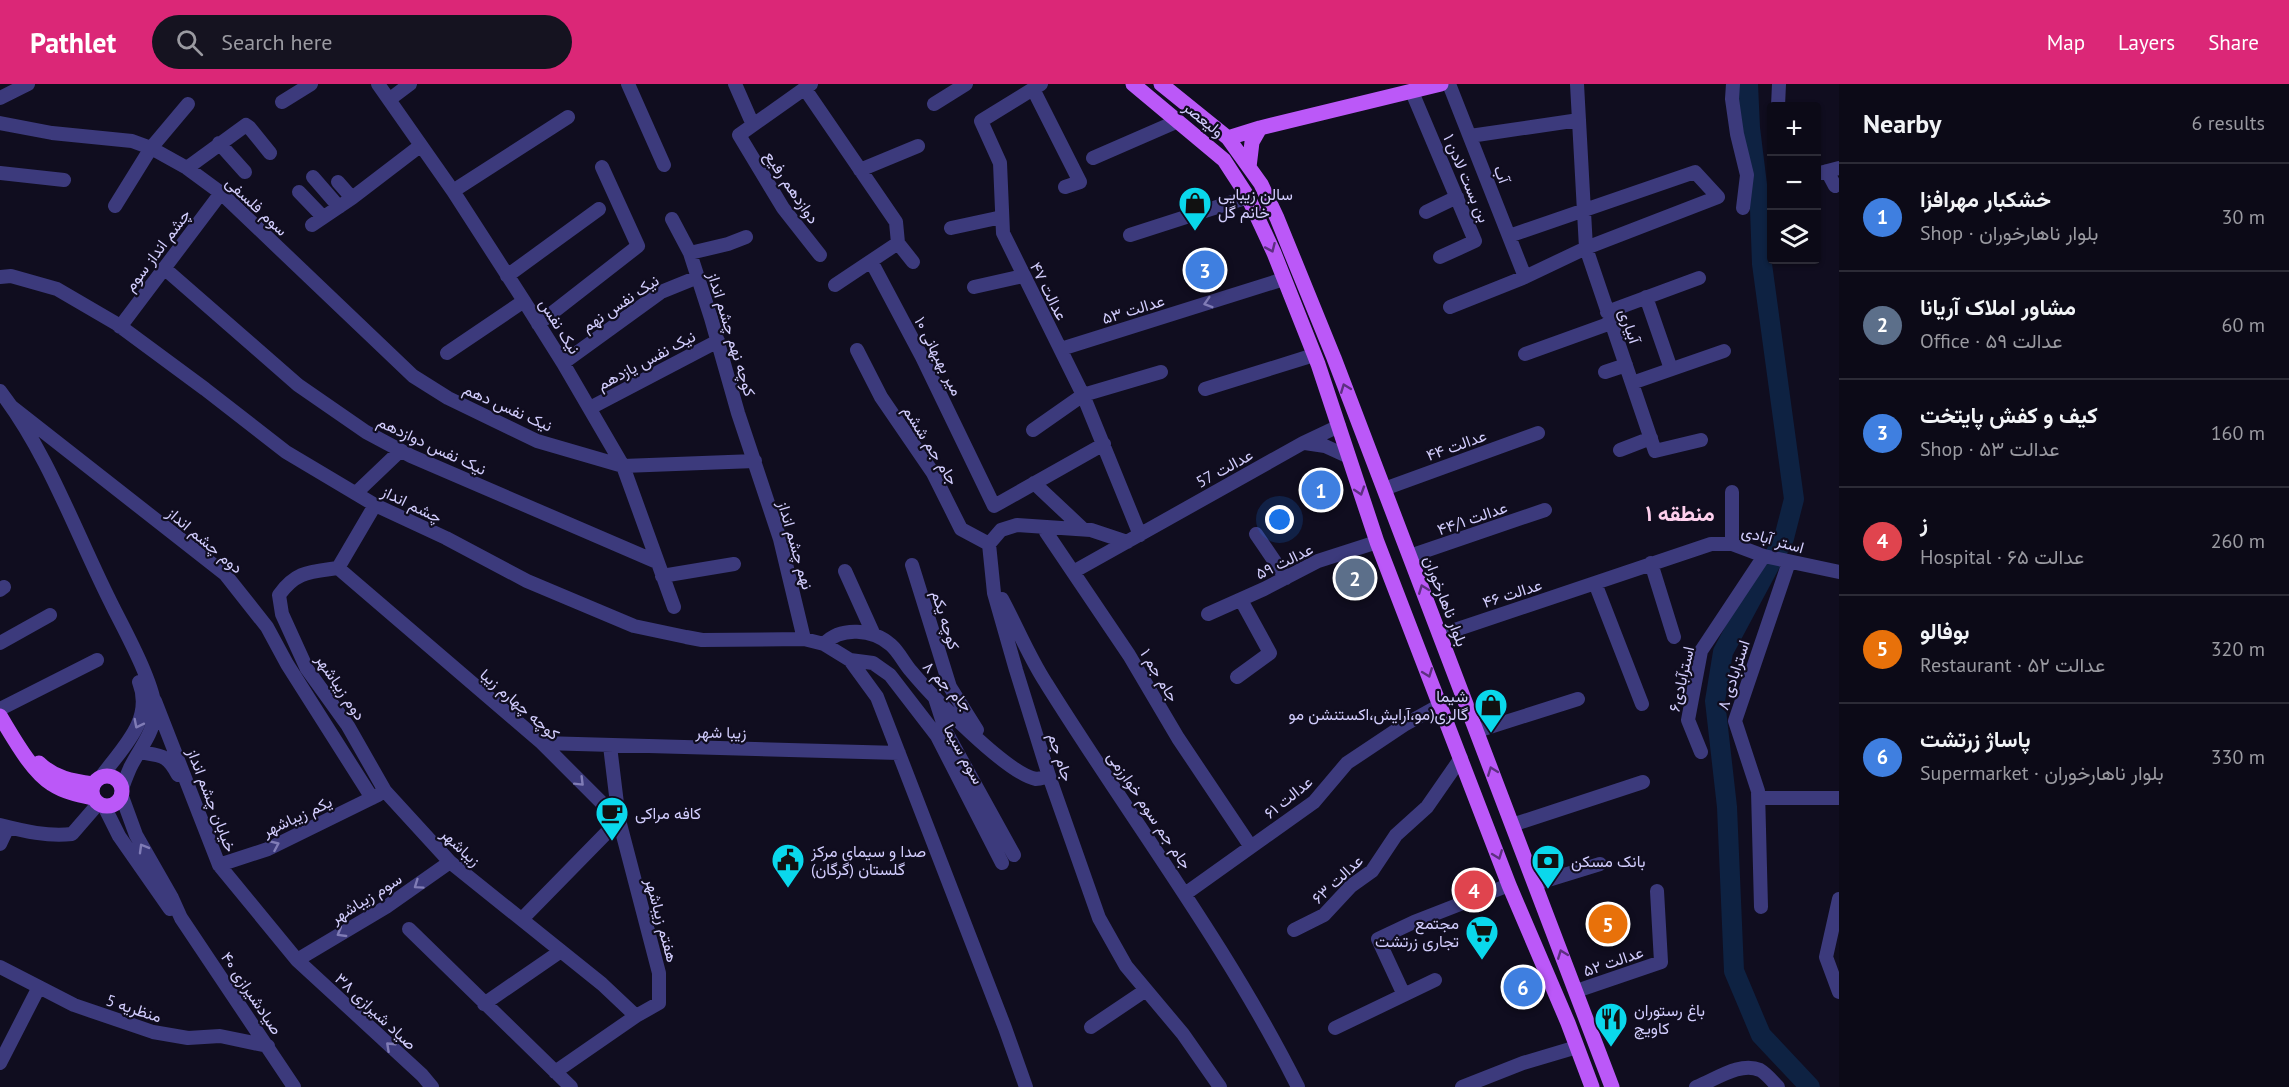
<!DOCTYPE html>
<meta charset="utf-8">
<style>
body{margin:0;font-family:"PT Sans",Vazirmatn,sans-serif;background:#151320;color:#f1f3f6}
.controls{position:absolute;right:18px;top:18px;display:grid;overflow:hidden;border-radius:6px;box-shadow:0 2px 4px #0004}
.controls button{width:54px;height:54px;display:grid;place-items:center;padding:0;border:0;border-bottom:2px solid #2c2b36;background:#0c0a17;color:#f1f3f6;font:30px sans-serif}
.you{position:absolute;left:1280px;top:436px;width:21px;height:21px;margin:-15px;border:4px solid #fff;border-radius:50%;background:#1a73e8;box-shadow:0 0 0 9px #1a73e833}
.badge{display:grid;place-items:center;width:39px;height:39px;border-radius:50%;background:#db2777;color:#fff;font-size:20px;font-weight:700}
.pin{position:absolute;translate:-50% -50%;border:3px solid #fff;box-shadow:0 2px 6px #0006}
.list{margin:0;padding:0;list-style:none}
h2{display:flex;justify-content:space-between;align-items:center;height:78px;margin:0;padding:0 24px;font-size:26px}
h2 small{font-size:20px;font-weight:400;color:#9a9aa1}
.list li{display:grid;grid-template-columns:39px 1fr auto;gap:18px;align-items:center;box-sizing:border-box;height:108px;padding:0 24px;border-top:2px solid #2c2b36}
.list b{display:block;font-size:22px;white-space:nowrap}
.list p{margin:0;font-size:20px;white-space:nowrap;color:#9a9aa1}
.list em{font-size:20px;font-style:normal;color:#9a9aa1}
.icon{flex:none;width:33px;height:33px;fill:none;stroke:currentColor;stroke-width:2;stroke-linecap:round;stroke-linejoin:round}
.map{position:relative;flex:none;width:1839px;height:1003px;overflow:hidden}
header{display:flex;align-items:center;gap:36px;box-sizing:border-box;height:84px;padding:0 30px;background:#db2777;color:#fff}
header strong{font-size:28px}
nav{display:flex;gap:33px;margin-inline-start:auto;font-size:21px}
.search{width:420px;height:54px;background:#151320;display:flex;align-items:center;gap:15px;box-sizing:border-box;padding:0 21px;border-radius:33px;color:#9a9aa1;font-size:22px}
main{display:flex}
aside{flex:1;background:#0c0a17}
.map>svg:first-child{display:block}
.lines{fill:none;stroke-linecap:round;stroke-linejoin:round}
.river{stroke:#0e2242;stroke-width:20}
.minor{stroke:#3c3a7c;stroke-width:14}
.major{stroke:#bb58f8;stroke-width:15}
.oneway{stroke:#5d2f81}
.oneway2{stroke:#807cb6}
.labels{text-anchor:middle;stroke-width:4.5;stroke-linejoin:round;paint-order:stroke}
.street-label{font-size:16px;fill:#d2cdfd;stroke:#100d1f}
.poi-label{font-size:16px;fill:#d2cdfd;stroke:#100d1f;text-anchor:start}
.district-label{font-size:22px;font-weight:bold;fill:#fdcfed;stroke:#100d1f}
</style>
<header>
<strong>Pathlet</strong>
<div class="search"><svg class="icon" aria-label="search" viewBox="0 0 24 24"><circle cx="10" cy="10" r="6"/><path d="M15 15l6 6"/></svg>Search here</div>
<nav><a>Map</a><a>Layers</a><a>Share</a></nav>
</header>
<main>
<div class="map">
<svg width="1839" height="1003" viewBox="0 0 1839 1003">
<rect width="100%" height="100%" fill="#100d1f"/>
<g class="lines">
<!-- river -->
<path class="river" d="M1748,0L1750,44L1760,125L1762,180L1794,415L1784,454L1723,568L1715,617L1727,723L1734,887L1761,951L1810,1003"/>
<!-- minor -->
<path class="minor" d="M378,0L453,107L524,217L563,279L623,382L674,523
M628,0L664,81
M735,0L753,41
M811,0L739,51L783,124L820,171
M1041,0L981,37L1000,79L1003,149L1083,311L1140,451
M1449,0L1525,193
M1577,0L1586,164L1655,367L1701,356
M1733,0L1732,15L1737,50L1747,91L1743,124
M805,5L896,138L898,159
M1033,5L1080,98L1065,103
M1412,8L1475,157L1440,173
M0,14L28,0
M390,15L410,0
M282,18L311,0
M934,20L966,0
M1778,22L1779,0
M0,39L52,49L132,57L151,64L187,84L221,109L413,292L448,314L537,357L623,382L755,377
M1470,52L1579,36
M219,59L245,88
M1093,74L1178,37
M187,84L246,41L249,43L270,69
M860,86L918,62
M1827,87L1835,102
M0,89L64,96
M1816,90L1839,84
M313,93L339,123
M338,98L352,114
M453,107L568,33
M299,108L323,133
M115,122L151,64L188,20
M1426,128L1457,113
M672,135L690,169L711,234L738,329L780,455L804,555
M312,141L352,114L420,62
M951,144L1002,133
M1130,151L1248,113
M898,159L913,178
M690,169L728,160L746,153
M871,177L898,159
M164,184L298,301L366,348L411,372L657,478
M507,192L599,125
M0,193L11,192L57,205L117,240L205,305L286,368L375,421L446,454L527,497L634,542L686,553L702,556L804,555L824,560L850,576L877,613L1005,944L1026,1003
M835,201L871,177L922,273L994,422L1104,360
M974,203L1023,192
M1646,213L1671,285
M1450,223L1525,193L1586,164L1718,113L1695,88L1509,152
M1607,228L1699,194
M538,240L638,162L602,83
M120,243L221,109
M1061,265L1284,195
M857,266L881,313L933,389L961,445L989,460
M447,269L524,217
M1525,270L1611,239
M563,279L661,208L698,193
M1605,288L1626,281
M1632,299L1724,267
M1205,305L1314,271
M0,307C50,372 77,453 114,525C125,547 158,607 155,630C153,650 138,667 130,684C127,691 124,698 122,705
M12,323L225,490L267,543L287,580L372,714
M590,324L718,257
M1033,346L1083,311L1161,288
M1305,359L1325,362L1349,373
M1620,366L1651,354
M1034,399L1083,445
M1384,405L1538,349
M356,409L400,367
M1046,448L1129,571L1178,654L1251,763
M1256,450L1286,494
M1127,458L1091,446L1017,441L1001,446L989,460L994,509L1016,586L1049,692L1099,834L1126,882L1183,950L1220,1003
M1732,460V408
M1410,472L1545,426
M1651,479L1674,553
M912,481L950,603L977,646
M338,484C310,488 296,487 279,511L282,530L307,585L348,642L385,707L450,778L602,900L636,932
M338,484L542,659L619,736
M338,484L375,421
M845,487L873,549
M1073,488L1303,359L1339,342
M662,492L734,480
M1595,499L1642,620
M0,506L4,503
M1002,515C1017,543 1029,573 1046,599C1130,734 1227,861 1298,1003
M1208,530L1264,505L1318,477L1377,458
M1440,551L1711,460H1732L1764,472L1839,488
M0,559L50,531
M824,560C841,542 873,545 891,561C899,568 904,579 911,587C931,611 1007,690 1036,695C1040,695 1045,693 1049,692
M850,576L873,579L890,591L937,652L1002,779
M1237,593L1270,569L1241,516
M935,614L946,648L1014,771
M155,617L219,781L297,876L422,991L432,1003
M0,625L97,576
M1477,647L1578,615
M542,659L899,669
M139,668C162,672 167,670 178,691
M1701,668L1688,636L1701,567L1764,472
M101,693C122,664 154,636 139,598
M121,710L136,751L172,814L181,834L294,1003
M1759,714H1839
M104,722L119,752L170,825
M0,741C24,747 48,753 72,750L98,720
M1512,741L1643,698
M0,760L8,743
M219,781L268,765L378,711
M1535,800L1600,780
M1185,810L1314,718L1347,679L1404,641L1440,621
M1839,815L1826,873L1839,908
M1761,823L1758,707L1735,637L1789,478
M522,835L619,736
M409,845L571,1003
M1294,846L1324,831L1351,802L1372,787L1396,751L1427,723L1461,674
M297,876L386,823L450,778
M0,883L74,921L153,948L188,954L220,952L268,962
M1576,907L1661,878L1657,807
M1404,911L1378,855L1414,838L1509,801
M484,920L561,867
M1091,943L1146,906
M1335,944L1435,896
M0,979L39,903
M555,988L636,932L659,919V889L619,736L610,662
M1462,1003L1523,979L1577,963
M1696,1003C1715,996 1740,977 1760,986C1767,990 1773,998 1778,1003"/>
<!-- major -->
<path class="major" d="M1133,0L1224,76L1248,113L1274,169L1318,280L1377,458L1509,801L1568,939L1592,1003
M1161,0L1228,54L1261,100L1277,134L1334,274L1612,1003
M1260,44L1441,0
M1228,54L1260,44L1252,58L1249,83
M0,632C13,653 31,687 52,700C64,708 79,711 93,714
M39,679C54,694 73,697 93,700
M92 707a15 15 0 1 1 30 0a15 15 0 1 1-30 0Z"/>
</g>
<!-- one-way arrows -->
<defs><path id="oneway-chevron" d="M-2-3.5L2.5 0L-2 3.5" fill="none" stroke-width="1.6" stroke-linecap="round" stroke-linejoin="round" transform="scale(1.5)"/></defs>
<g class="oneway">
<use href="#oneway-chevron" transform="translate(1271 164) rotate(66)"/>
<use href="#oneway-chevron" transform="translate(1345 304) rotate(-111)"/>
<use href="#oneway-chevron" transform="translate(1360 407) rotate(72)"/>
<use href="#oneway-chevron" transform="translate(1423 505) rotate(-111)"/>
<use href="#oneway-chevron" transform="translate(1428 589) rotate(69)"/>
<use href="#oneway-chevron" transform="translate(1492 687) rotate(-111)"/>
<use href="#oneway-chevron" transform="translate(1498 771) rotate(69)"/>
<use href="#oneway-chevron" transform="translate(1562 870) rotate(-111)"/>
</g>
<g class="oneway2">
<use href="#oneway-chevron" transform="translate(1208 219) rotate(163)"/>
<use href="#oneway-chevron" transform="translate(138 640) rotate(117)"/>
<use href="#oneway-chevron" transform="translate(580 698) rotate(45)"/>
<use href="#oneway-chevron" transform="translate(275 761) rotate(-24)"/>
<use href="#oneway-chevron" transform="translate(143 764) rotate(-120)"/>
<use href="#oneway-chevron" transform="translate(418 801) rotate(145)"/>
<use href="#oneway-chevron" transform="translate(341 849) rotate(149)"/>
<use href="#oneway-chevron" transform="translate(390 962) rotate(-137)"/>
</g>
<!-- icons -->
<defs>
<g id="shop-pin" transform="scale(1.725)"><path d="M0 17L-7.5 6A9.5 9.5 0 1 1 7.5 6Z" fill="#0ad8ec" stroke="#100d1f"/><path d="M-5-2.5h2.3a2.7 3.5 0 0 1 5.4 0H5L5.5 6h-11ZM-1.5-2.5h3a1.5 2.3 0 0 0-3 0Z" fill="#111"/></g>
<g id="cafe-pin" transform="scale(1.725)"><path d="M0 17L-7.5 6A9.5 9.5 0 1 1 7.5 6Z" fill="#0ad8ec" stroke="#100d1f"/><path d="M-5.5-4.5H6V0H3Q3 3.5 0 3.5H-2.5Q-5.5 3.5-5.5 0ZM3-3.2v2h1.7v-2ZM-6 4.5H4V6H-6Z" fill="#111"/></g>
<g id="civic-pin" transform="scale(1.725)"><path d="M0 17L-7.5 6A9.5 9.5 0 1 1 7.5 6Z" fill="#0ad8ec" stroke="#100d1f"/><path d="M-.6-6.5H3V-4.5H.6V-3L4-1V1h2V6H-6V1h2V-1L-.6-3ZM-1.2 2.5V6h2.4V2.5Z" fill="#111"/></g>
<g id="bank-pin" transform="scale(1.725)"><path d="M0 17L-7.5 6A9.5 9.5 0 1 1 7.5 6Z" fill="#0ad8ec" stroke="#100d1f"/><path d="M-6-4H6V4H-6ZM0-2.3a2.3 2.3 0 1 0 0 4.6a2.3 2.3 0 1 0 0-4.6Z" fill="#111"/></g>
<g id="supermarket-pin" transform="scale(1.725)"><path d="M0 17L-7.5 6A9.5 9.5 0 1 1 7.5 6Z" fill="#0ad8ec" stroke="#100d1f"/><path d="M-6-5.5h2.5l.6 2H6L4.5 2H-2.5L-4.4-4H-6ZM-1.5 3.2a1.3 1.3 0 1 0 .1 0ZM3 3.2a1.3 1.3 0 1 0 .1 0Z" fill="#111"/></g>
<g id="restaurant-pin" transform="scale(1.725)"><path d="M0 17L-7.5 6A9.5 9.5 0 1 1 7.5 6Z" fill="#0ad8ec" stroke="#100d1f"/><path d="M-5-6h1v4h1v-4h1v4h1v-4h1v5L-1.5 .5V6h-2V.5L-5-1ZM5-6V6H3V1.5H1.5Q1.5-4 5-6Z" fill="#111"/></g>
</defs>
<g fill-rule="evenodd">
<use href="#shop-pin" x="1195" y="119"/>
<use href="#shop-pin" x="1491" y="621"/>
<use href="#cafe-pin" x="612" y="729"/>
<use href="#civic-pin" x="788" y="776"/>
<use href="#bank-pin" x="1548" y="777"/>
<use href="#supermarket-pin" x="1482" y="848"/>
<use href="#restaurant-pin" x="1611" y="935"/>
</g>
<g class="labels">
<!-- street labels -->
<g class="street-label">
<text transform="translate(1204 35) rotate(39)" y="6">ولیعصر</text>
<text transform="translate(1502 90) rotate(69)" y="6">آب</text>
<text transform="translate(1467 94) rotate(67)" y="6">۱ بن بست لادن</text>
<text transform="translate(792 103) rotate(56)" y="6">دوازدهم رفیع</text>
<text transform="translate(257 122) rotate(43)" y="6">سوم فلسفی</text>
<text transform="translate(157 166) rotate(-53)" y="6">چشم انداز سوم</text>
<text transform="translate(1049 207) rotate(63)" y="6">عدالت ۴۷</text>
<text transform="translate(620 219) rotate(-34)" y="6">نیک نفس نهم</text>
<text transform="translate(1133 225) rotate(-17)" y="6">عدالت ۵۳</text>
<text transform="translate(560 242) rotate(58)" y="6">نیک نفس</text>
<text transform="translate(1630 242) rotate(71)" y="6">آبیاری</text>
<text transform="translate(732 250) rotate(73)" y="6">کوچه نهم چشم انداز</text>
<text transform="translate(939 272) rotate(63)" y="6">۱۰ میر بهبهانی</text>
<text transform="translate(646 276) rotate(-28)" y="6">نیک نفس یازدهم</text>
<text transform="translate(508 323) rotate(24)" y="6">نیک نفس دهم</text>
<text transform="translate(432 361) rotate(25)" y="6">نیک نفس دوازدهم</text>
<text transform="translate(931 361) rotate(58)" y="6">جام جم ششم</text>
<text transform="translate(1456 361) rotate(-20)" y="6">۴۴ عدالت</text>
<text transform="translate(1224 384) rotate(-29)" y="6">عدالت 57</text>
<text transform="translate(412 420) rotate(26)" y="6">چشم انداز</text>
<text transform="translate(1472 434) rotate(-19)" y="6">۴۴/۱ عدالت</text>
<text transform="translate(1773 455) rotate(16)" y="6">استر آبادی</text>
<text transform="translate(205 456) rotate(40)" y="6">دوم چشم انداز</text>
<text transform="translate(796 461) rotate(74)" y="6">نهم چشم انداز</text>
<text transform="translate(1284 477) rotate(-26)" y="6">عدالت ۵۹</text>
<text transform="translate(1512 509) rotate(-18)" y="6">۴۶ عدالت</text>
<text transform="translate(1446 517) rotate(69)" y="6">بلوار ناهارخوران</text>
<text transform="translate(946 536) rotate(73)" y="6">کوچه یکم</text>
<text transform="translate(1160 591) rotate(59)" y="6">۱ جام جم</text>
<text transform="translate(1733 591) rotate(-72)" y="6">۸ استرابادی</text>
<text transform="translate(1681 595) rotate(-77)" y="6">استرآبادی۶</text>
<text transform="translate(948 602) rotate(46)" y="6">۸ جام جم</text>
<text transform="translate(341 603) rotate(56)" y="6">دوم زیباشهر</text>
<text transform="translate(520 620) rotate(41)" y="6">کوچه چهارم زیبا</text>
<text transform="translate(721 648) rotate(1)" y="6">زیبا شهر</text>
<text transform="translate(964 670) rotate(61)" y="6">سوم سیما</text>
<text transform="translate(1061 673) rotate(72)" y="6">جام جم</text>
<text transform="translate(1288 713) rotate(-39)" y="6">عدالت ۶۱</text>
<text transform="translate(212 716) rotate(69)" y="6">خیابان چشم انداز</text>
<text transform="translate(1150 726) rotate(56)" y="6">جام جم سوم خوارزمی</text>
<text transform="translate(297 732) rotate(-25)" y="6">یکم زیباشهر</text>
<text transform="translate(461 763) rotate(43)" y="6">زیباشهر</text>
<text transform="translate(1337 795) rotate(-43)" y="6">عدالت ۶۳</text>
<text transform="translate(366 814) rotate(-32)" y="6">سوم زیباشهر</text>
<text transform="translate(662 836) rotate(75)" y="6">هفتم زیباشهر</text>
<text transform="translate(1613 877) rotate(-19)" y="6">عدالت ۵۲</text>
<text transform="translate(252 909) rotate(56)" y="6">۴۰ صیادشیرازی</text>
<text transform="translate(134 924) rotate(18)" y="6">منظریه 5</text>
<text transform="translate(376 927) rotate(43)" y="6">صیاد شیرازی ۳۸</text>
</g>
<!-- poi labels -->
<g class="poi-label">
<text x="1218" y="116">سالن زیبایی<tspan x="1218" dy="18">خانم گل</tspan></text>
<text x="1468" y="618" text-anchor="end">شیما<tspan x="1468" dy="18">گالری(مو،آرایش،اکستنشن مو</tspan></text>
<text x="635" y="735">کافه مراکی</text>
<text x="811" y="773">صدا و سیمای مرکز<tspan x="811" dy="18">گلستان (گرگان)</tspan></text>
<text x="1571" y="783">بانک مسکن</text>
<text x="1459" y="845" text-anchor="end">مجتمع<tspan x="1459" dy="18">تجاری زرتشت</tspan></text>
<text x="1634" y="932">باغ رستوران<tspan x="1634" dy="18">کاویچ</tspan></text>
</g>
<!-- district labels -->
<g class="district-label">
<text x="1680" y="437">منطقه ۱</text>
</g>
</g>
</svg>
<div class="controls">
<button>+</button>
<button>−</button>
<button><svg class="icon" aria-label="layers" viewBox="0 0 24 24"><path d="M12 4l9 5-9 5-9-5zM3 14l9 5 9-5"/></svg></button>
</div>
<div class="you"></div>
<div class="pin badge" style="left:1321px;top:406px;background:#3f7fe0">1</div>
<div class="pin badge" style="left:1355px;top:494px;background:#5c6f8a">2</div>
<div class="pin badge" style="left:1205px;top:186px;background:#3f7fe0">3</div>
<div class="pin badge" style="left:1474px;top:806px;background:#e0444e">4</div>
<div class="pin badge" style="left:1608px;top:840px;background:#e8710a">5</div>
<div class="pin badge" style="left:1523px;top:903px;background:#3f7fe0">6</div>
</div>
<aside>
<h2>Nearby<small>6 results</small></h2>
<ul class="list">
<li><span class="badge" style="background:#3f7fe0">1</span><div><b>خشكبار مهرافزا</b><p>Shop · بلوار ناهارخوران</p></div><em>30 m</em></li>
<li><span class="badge" style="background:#5c6f8a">2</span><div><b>مشاور املاک آریانا</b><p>Office · عدالت ۵۹</p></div><em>60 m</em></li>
<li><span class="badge" style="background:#3f7fe0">3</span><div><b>کیف و کفش پایتخت</b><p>Shop · عدالت ۵۳</p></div><em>160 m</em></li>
<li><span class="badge" style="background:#e0444e">4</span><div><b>ز</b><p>Hospital · عدالت ۶۵</p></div><em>260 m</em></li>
<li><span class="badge" style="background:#e8710a">5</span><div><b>بوفالو</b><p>Restaurant · عدالت ۵۲</p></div><em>320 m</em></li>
<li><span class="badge" style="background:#3f7fe0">6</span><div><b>پاساژ زرتشت</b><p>Supermarket · بلوار ناهارخوران</p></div><em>330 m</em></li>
</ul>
</aside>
</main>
